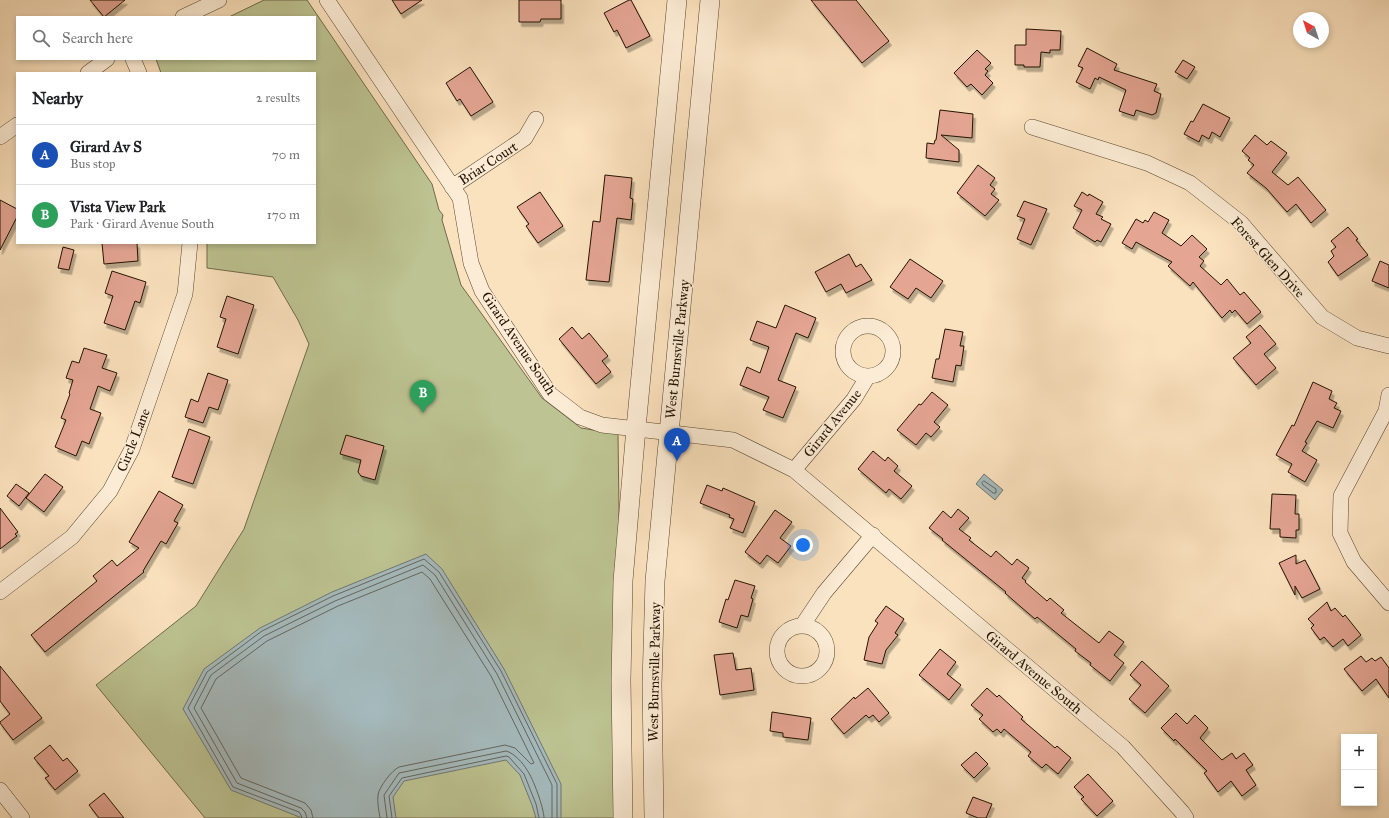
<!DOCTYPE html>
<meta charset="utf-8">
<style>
body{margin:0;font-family:"IM FELL Great Primer",serif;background:#f6f6f6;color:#202124}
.controls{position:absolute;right:12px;bottom:12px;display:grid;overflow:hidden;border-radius:0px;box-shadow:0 2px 6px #0003}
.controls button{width:36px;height:36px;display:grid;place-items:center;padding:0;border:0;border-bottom:1px solid #e0e0e0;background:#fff;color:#202124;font:20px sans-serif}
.compass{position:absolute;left:1293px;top:12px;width:36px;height:36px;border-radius:50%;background:#fff;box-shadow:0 2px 6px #0003;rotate:321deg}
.you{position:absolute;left:803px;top:545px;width:14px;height:14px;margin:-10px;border:3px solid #fff;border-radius:50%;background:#1a73e8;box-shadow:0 0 0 6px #1a73e833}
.badge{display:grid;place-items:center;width:26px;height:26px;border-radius:50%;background:#b45309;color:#fff;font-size:13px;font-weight:700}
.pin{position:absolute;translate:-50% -33px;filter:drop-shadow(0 1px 2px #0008)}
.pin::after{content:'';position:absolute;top:21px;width:14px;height:12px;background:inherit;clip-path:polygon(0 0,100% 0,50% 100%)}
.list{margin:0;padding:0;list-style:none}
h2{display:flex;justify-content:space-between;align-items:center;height:52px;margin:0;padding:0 16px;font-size:17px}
h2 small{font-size:13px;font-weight:400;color:#757577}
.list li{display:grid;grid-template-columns:26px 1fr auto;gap:12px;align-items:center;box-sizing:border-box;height:60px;padding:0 16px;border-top:1px solid #e0e0e0}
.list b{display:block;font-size:15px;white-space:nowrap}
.list p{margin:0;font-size:13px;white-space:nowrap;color:#757577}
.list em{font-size:13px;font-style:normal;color:#757577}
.icon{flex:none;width:22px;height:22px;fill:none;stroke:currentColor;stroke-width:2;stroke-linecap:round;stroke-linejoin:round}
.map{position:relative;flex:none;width:1389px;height:818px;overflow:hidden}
.search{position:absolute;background:#fff;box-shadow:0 2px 6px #0003;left:16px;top:16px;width:300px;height:44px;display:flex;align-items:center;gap:10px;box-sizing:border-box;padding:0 14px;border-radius:0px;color:#757577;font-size:15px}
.panel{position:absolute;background:#fff;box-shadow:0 2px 6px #0003;left:16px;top:72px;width:300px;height:172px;border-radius:0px}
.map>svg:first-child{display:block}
.green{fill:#bdc392;stroke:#706a49}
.water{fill:#a5babd;stroke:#717771}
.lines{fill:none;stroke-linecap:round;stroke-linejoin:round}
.shore{stroke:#64665e;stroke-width:1}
.building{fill:#e4a593;stroke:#231200;filter:url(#shadow)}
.minor-casing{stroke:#594630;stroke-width:16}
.tertiary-casing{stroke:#594630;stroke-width:20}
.minor{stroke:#fcecd5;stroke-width:15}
.tertiary{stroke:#fcecd5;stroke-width:19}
.labels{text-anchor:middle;stroke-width:3;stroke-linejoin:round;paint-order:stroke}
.street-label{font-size:14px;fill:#231200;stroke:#fcecd5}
</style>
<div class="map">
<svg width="1389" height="818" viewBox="0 0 1389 818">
<defs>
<filter id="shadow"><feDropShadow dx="2.5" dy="4.5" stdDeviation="0" flood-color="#0004"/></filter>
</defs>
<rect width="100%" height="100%" fill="#fbe2be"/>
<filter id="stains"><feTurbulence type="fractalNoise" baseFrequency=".005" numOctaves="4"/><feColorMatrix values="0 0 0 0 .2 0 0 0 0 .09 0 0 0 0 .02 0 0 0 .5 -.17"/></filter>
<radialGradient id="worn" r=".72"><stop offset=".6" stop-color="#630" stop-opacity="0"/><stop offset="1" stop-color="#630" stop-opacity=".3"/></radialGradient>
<!-- green -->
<path class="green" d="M264,0H307L432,184L439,210L443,215L442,220L461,285L542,398L581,428L618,434L623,818H205L96,685L196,606L244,529L309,344L298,320L273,277L207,268V243H315V73H161L156,59H315V17H229Z"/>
<!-- water -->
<path class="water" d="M984,474L1003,490L995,500L976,484Z
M426,554L442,569L504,669L561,784V818H536L532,805L520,775L506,760L404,781L393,797L396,818H302L231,790L183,709L204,669L260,628L332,592Z"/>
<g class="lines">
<!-- shore -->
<path class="shore" d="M984,481L996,489V493H993L983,485L982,483Z
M302,818L301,815L299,812L233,787L188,708L207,672L262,631L333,596L424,559L439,572L501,671L557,784V818
M307,818L305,812L301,808L237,783L194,708L211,675L264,636L335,601L423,565L435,575L497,674L552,785V818
M313,818L311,810L305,803L241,778L201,708L216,679L267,641L338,606L422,572L430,579L491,676L534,763L531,764L515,748L505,745L399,767C392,770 379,787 378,795C377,802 379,811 380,818
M387,818L384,795L399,773L506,751C514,753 523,763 527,770C533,778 544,808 544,818
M392,818L389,796L402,778L506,756L509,757L524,774L536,804L539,818"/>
</g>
<!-- building -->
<path class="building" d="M90,0H125L104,17Z
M392,0H422L401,14Z
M519,0H561V19H541L540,22H519Z
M629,0H631L650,36L626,48L617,30L614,32L604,13Z
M811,0H856L889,41L862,63Z
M1026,29L1061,31L1060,50H1050V53L1041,52L1040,67H1024V65H1015V45H1026Z
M1087,48L1117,64L1114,70L1157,84L1154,91L1161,94L1156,113L1152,115L1136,110L1134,116L1119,111L1126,90L1099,77L1098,80L1095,78L1090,89L1076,82L1083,68L1078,66Z
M977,50L991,63L985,69L988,71L985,75L993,83L982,95L971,84L967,87L954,73Z
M1183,60L1195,67L1187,79L1175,72Z
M470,67L493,102L471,116L460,99L457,101L446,83Z
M1203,104L1230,118L1220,137L1212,132L1209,139L1202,135L1199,142L1184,134L1191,121L1193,122Z
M940,110L973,114L972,138L941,135L959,150V162L926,158L927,143L934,144L935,140H936Z
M1255,135L1267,145L1271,141L1287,153L1272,172L1288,185L1298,177L1326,210L1311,223L1296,204L1287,212L1266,188L1247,173L1254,165L1248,160L1250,158L1242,151Z
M978,165L995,178L990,185L995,189L991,194L999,200L985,216L957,193Z
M605,175L632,178L630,198L633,199L631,220L617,218L609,282L586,280L593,221L600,222Z
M540,192L563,226L538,243L526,226L529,224L517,207Z
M1082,192L1088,196L1089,194L1103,202L1096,214L1103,217L1101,219L1111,224L1101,242L1097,240L1095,242L1073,228L1082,210L1074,206Z
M0,200L17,209V217L0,250Z
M1024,201L1047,209L1031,245L1017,239L1025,219L1017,216Z
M1154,212L1169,220L1162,233L1181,246L1192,235L1207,249L1199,257L1204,261L1200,266L1221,285L1227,279L1240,295L1244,292L1261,312L1247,324L1235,310L1232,313L1230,310L1222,318L1193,282L1190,286L1168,266L1172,262L1136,242L1132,249L1122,243L1136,219L1143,223L1145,220L1148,222Z
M1348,227L1358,239L1356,240L1368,255L1338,276L1328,262L1334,256L1331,251L1336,247L1331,241Z
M102,243H137L138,261L104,264Z
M63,247L74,250L69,270L58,268Z
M849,254L856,267L861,264L872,280L846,293L841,284L826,292L815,272Z
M910,259L943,281L931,298L916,288L908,299L890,287Z
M1380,261L1389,265V288L1372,281Z
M112,271L146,282L140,303L135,301L125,330L104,323L113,296L105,293Z
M227,296L254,305L238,354L217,347L226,319L220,317Z
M785,305L816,318L808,338L796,333L778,380L796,387L783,418L763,410L769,397L740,385L747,367L760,373L769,347L750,340L757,321L776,328Z
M1260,325L1276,344L1264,354L1276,368L1256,385L1233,358L1251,343L1246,337Z
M572,327L582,339L589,333L608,356L602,361L611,372L596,384L559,339Z
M945,329L963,332L960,346H964L961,366L956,365L953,382L932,378L936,359H939Z
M84,348L107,355L102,368L117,373L110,391L98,386L90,409L101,413L89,444L82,441L76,456L55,447L66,420L61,418L70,394L69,393L73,380L66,378L72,361L79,363Z
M208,373L228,380L218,410L209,407L203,423L185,417L191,399L198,402Z
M1313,382L1332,391L1329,399L1337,403L1334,408L1341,411L1333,428L1317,421L1305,442L1307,443L1302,451L1317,460L1305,482L1288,472L1292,464L1276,455L1292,425L1294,426Z
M932,392L948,405L934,422L940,427L931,437L926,433L916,445L897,430L919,404L921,405Z
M189,429L210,437L193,484L172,477Z
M346,435L384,446L375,480L361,476L358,472L361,460L340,454Z
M873,451L885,461L888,457L898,466L894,471L912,486L901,499L889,489L886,493L858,469Z
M45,474L63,487L44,512L26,498Z
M16,484L29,493L19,506L7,496Z
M707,485L722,491L723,488L755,502L743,533L730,528L734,519L729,517L730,515L700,503Z
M159,491L183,505L174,521L178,523L166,544L161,541L143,571L144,572L45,652L31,635L97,581L93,576L112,560L117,566L139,548L129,542Z
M1272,494L1296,495L1295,514H1299V530H1296V538L1280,537V529H1270Z
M0,508L18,532L15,534L17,536L0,549Z
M958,509L969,518L959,529L971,538L969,540L991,557L996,551L1012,565L1017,559L1029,568L1022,578L1026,581L1025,582L1047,601L1050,598L1064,610L1061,613L1099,643L1109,631L1124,642L1114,655L1124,663L1110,681L1090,665L1091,663L1075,651L1076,649L1037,617L1035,619L1021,607L1005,593L1006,592L942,540L943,539L929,528L943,511L951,518Z
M775,510L792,522L780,538L791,546L778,563L767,555L760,564L745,552Z
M1296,555V564L1305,560L1320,589L1302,598L1295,586V595L1279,563Z
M735,580L755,586L751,598L753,599L748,617L741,615L737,628L719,622L726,599L728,600Z
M1327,602L1331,611L1335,608L1343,617L1345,615L1361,635L1348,646L1343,639L1333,647L1324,637L1320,640L1311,628L1314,625L1308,619Z
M886,606L904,619L895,633L898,635L886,650L882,664L864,660L869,637L878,623L875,621Z
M940,649L956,662L947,674L961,685L949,700L919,675Z
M733,653L736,670L751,668L754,690L720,695L714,655Z
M1361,656L1366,662L1372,658L1375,661L1381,657L1389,668V698L1376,679L1362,691L1344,669Z
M1142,661L1169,686L1145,713L1129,699L1141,685L1130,675Z
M0,666L42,718L13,740L0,723V722L10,714L0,701Z
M868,688L889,713L879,722L873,715L869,718L866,715L844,734L831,719L854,697L855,699Z
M987,688L997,697L999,695L1023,717L1021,719L1055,748L1057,746L1071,758L1058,774L1046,764L1042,768L1028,756L1031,752L1004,729L1001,733L997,729L993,732L979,719L983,715L971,705Z
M772,712L811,718L808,740L783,737V733L770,731Z
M1176,713L1187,724L1195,715L1208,728L1200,738L1222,760L1232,753L1236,759L1244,753L1253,765L1246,770L1256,785L1242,796L1231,781L1218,792L1204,773L1207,771L1175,739L1174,741L1161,728Z
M50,745L63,761L67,758L78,771L55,790L45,778L49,776L34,758Z
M976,752L988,764L974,778L961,765Z
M1088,774L1113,801L1097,816L1081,799L1084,797L1074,787Z
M104,793L124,818H99L89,805Z
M973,797L992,804L986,818H978L966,813Z"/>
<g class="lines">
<!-- minor casing -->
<g class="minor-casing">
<path id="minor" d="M327,0L460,198L471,263L482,291L550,394L580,417L602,425L733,440L794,470L1123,747L1182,812L1186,818
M183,17L219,0
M133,59L139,73
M88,73L107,59
M1032,127L1147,163L1190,183L1241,223L1322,317L1357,338L1389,346
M0,137L17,125
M452,187L525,138L536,119
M843 351a25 25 0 1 1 50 0a25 25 0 1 1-50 0Z
M1389,395L1386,411L1341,496L1340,533L1354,562L1389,603
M794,470L854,399L868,376
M0,592L72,537L110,491L132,449L185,294L190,243
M802,626L824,593L873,535
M777 651a25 25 0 1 1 50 0a25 25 0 1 1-50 0Z
M0,790L22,818"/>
</g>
<!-- tertiary casing -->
<g class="tertiary-casing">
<path id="tertiary" d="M623,818L621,680L623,581L636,428L677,0
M654,818L652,684L655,581L710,0"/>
</g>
<!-- minor -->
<use href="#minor" class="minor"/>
<!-- tertiary -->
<use href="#tertiary" class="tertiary"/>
</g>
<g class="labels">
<!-- street labels -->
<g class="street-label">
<text transform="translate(488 163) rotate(-33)" y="5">Briar Court</text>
<text transform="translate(1268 257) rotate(48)" y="5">Forest Glen Drive</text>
<text transform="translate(519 343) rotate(56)" y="5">Girard Avenue South</text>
<text transform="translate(677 349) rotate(-84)" y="5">West Burnsville Parkway</text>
<text transform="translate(832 423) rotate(-51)" y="5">Girard Avenue</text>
<text transform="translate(133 440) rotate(-68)" y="5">Circle Lane</text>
<text transform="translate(654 672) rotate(-89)" y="5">West Burnsville Parkway</text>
<text transform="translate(1034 672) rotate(40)" y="5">Girard Avenue South</text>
</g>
</g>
<rect width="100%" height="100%" filter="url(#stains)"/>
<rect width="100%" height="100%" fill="url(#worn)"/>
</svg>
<div class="controls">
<button>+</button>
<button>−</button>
</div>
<svg class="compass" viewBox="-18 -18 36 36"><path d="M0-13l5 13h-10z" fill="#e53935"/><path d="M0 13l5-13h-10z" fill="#757577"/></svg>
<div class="you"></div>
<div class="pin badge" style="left:677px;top:461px;background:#1a4fb4">A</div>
<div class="pin badge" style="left:423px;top:413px;background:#2e9e5b">B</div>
<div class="search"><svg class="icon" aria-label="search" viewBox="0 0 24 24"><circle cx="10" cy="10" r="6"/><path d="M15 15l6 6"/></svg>Search here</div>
<section class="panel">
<h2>Nearby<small>2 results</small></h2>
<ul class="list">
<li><span class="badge" style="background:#1a4fb4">A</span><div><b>Girard Av S</b><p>Bus stop</p></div><em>70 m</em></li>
<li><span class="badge" style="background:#2e9e5b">B</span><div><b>Vista View Park</b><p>Park · Girard Avenue South</p></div><em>170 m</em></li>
</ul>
</section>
</div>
